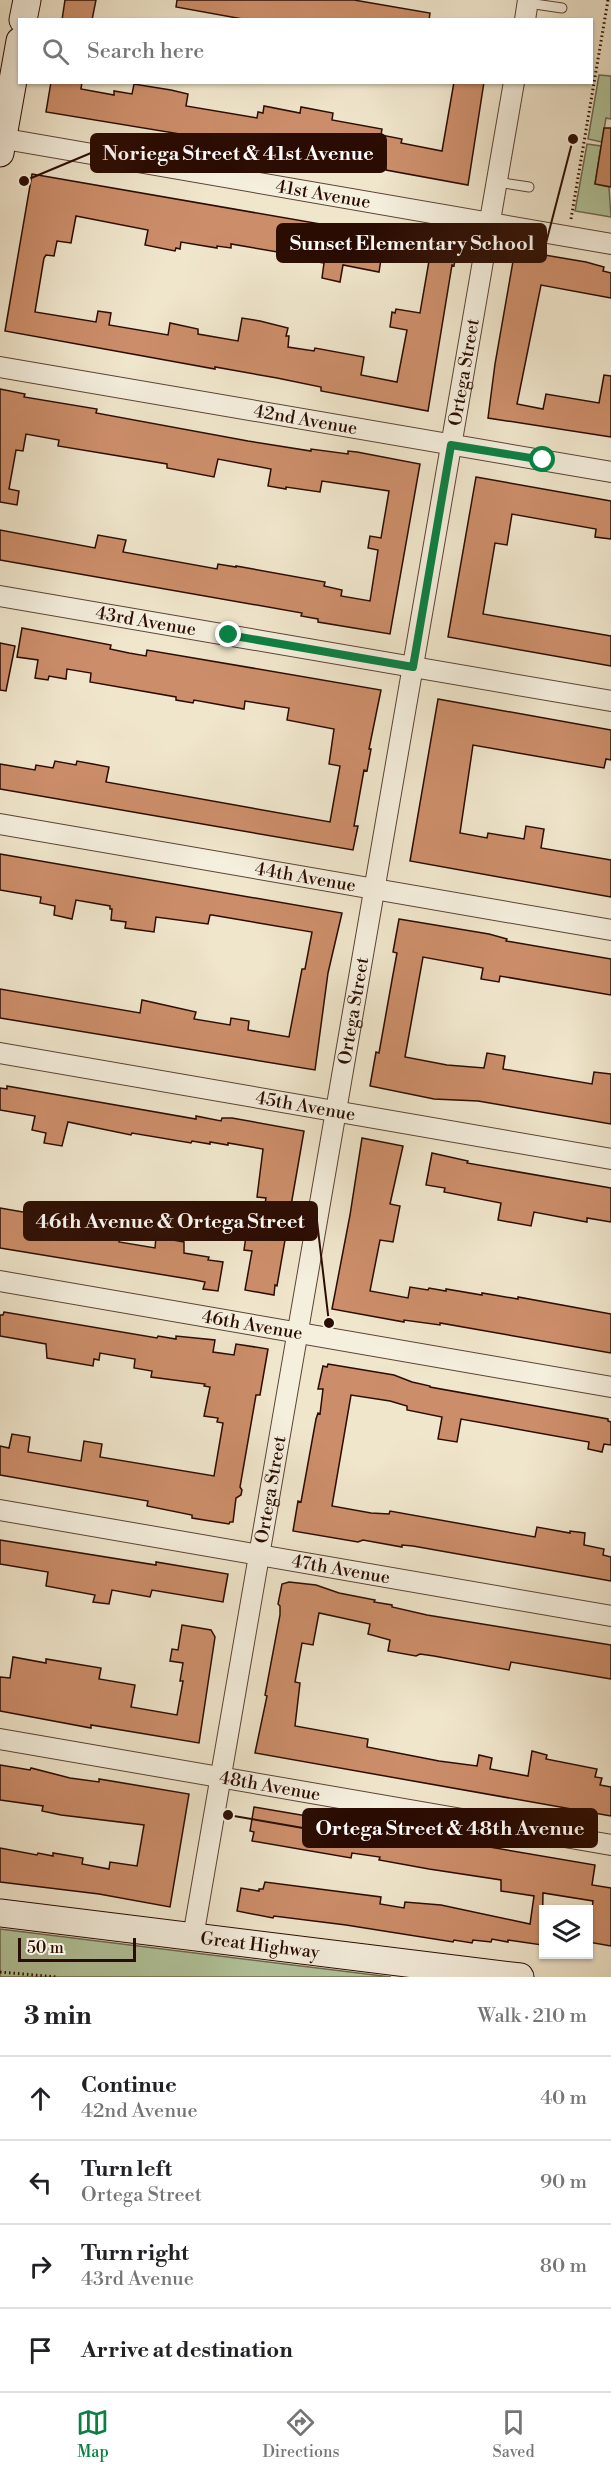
<!DOCTYPE html>
<meta charset="utf-8">
<style>
body{margin:0;font-family:"Libre Bodoni",serif;background:#f2f2f2;color:#202124}
.controls{position:absolute;right:18px;bottom:18px;display:grid;overflow:hidden;border-radius:0px;box-shadow:0 2px 4px #0004}
.controls button{width:54px;height:54px;display:grid;place-items:center;padding:0;border:0;border-bottom:2px solid #e0e0e0;background:#fff;color:#202124;font:30px sans-serif}
.scale{position:absolute;left:18px;bottom:15px;width:118px;box-sizing:border-box;padding-left:6px;border:3px solid #2b0c02;border-top:0;font-size:16px;line-height:21px;white-space:nowrap;color:#2b0c02;-webkit-text-stroke:4px #f5efde;paint-order:stroke}
.stop{position:absolute;width:18px;height:18px;margin:-14px;border:4px solid #0b8043;border-radius:50%;background:#fff}
.stop.end{background:#0b8043;border-color:#fff;box-shadow:0 2px 6px #0008}
.list{margin:0;padding:0;list-style:none}
h2{display:flex;justify-content:space-between;align-items:center;height:78px;margin:0;padding:0 24px;font-size:26px}
h2 small{font-size:20px;font-weight:400;color:#757577}
.list li{display:grid;grid-template-columns:39px 1fr auto;gap:18px;align-items:center;box-sizing:border-box;height:84px;padding:0 24px;border-top:2px solid #e0e0e0}
.list b{display:block;font-size:22px;white-space:nowrap}
.list p{margin:0;font-size:20px;white-space:nowrap;color:#757577}
.list em{font-size:20px;font-style:normal;color:#757577}
.icon{flex:none;width:33px;height:33px;fill:none;stroke:currentColor;stroke-width:2;stroke-linecap:round;stroke-linejoin:round}
.map{position:relative;flex:none;width:611px;height:1977px;overflow:hidden}
.search{position:absolute;background:#fff;box-shadow:0 2px 4px #0004;left:18px;right:18px;top:18px;height:66px;display:flex;align-items:center;gap:15px;box-sizing:border-box;padding:0 21px;border-radius:0px;color:#757577;font-size:22px}
.sheet{height:414px;background:#fff}
nav{display:flex;justify-content:space-around;align-items:center;box-sizing:border-box;height:84px;border-top:2px solid #e0e0e0;background:#fff;font-size:16px;color:#757577}
nav a{display:grid;justify-items:center;gap:3px}
nav .on{color:#0b8043}
.map>svg:first-child{display:block}
.green{fill:#b3c69d;stroke:#6f6950;stroke-width:1.5}
.building{fill:#cc8e6a;stroke:#2b0c02;stroke-width:1.5;fill-rule:evenodd}
.lines{fill:none;stroke-linecap:round;stroke-linejoin:round}
.lane-casing{stroke:#5c4234;stroke-width:11}
.street-casing{stroke:#5c4234;stroke-width:22}
.secondary-casing{stroke:#2b0c02;stroke-width:29}
.path{stroke:#2b0c02;stroke-width:3;stroke-dasharray:1.5 3;stroke-linecap:butt}
.lane{stroke:#f5efde;stroke-width:9}
.street{stroke:#f5efde;stroke-width:20}
.secondary{stroke:#f5efde;stroke-width:27}
.route{stroke:#0b8043;stroke-width:8}
.labels{text-anchor:middle;stroke-width:4.5;stroke-linejoin:round;paint-order:stroke}
.street-label{font-size:18px;fill:#2b0c02;stroke:#f5efde}
.leader{fill:none;stroke:#2b0c02;stroke-width:2}
.callout-dot{fill:#2b0c02;stroke:#f5efde;stroke-width:2}
.callout{fill:#2b0c02;stroke:#2b0c02;stroke-width:2}
.callout-label{font-size:20px;text-anchor:middle;font-weight:bold;fill:#fff}
</style>
<div class="map">
<svg width="611" height="1977" viewBox="0 0 611 1977">
<rect width="100%" height="100%" fill="#f0e6cc"/>
<filter id="stains"><feTurbulence type="fractalNoise" baseFrequency=".00333" numOctaves="4"/><feColorMatrix values="0 0 0 0 .2 0 0 0 0 .09 0 0 0 0 .02 0 0 0 .5 -.17"/></filter>
<radialGradient id="worn" r=".72"><stop offset=".6" stop-color="#630" stop-opacity="0"/><stop offset="1" stop-color="#630" stop-opacity=".3"/></radialGradient>
<!-- green -->
<path class="green" d="M599,75L611,76V119L606,118L602,142L588,139Z
M587,144L601,146L595,184L609,187L611,217L575,211Z
M0,1929L391,1977H0Z"/>
<!-- building -->
<path class="building" d="M65,0H96L92,20H62Z
M177,0H354L430,13L429,20H248L176,7Z
M51,82H82L81,89L114,95V91L132,94L134,84L171,90L188,94L186,106L257,118L258,112L263,113L264,106L300,113L301,107L333,113L332,120L382,129L381,135L402,139L401,143L442,151L454,82H484L468,185L386,170V168L46,112Z
M604,128H611V187L595,184Z
M32,174L349,229L350,227L359,228L360,226L458,242L454,266L452,265L428,411L321,391V387L277,378L215,367V369L5,331ZM76,216L148,230L145,245L175,251L176,248L180,249L181,242L217,248V246L231,248V244L307,257V260L324,263L322,278L340,282L343,265L379,272L382,253L429,261L420,313L396,309L395,313L392,312L390,327L407,330L397,382L361,375L364,357L315,348L314,351L288,347L289,336H286L288,328L260,321L242,318L238,341L198,334V329L170,323L168,335L109,325L111,313L98,311L96,322L35,312L44,258L46,255L54,256L57,241L71,243Z
M515,250L586,262L604,267L603,271L611,273V298L541,285L517,404L543,409L546,394L599,403L604,375L611,376V437L488,418L495,364Z
M0,389L25,394L24,397L97,409L96,413L248,441L311,451V449L348,454V451L357,452L420,464L390,634L318,622V619L301,616L302,613L0,560V530L95,548L98,535L126,540L123,552L217,569L218,564L236,567V566L325,582L324,586L342,590L341,596L370,601L378,550L368,548L370,536L381,538L389,491L322,481L320,492L286,487V489L268,486L271,469L218,459L214,477L167,468V464L58,446L59,440L26,434L23,451L16,450L9,489L19,491L17,505L0,502Z
M476,477L611,501V539L595,537L596,529L512,514L507,545L495,543L483,614L611,636V666L448,637Z
M22,628L111,645L110,649L129,653L146,656L147,650L381,690L369,749H371L367,771L364,770L354,826H358L353,850L0,789V764L35,770L36,765L53,768L55,761L76,765L77,761L109,767L106,782L330,822L340,766L329,764L334,729L287,720L289,708L245,701L244,709L194,700L193,703L176,700V697L90,682L91,673L67,669L66,679L49,676L48,680L35,678L38,660L17,657Z
M0,643L15,646L6,691L0,690Z
M438,699L611,730V760L606,759L604,768L473,745L460,833L487,838L488,833L524,839L526,826L544,829L541,848L611,860V897L410,861Z
M0,854L342,913L328,973L315,1070L0,1018V989L140,1013L142,1000L196,1012L194,1019L230,1025L231,1018L249,1021L248,1030L289,1037L302,969H305L312,932L212,915H210L208,924L156,917L154,932L125,928L126,922L111,920L112,909H110V906L76,900L72,919L54,915L55,906L40,903L41,897L0,890Z
M399,919L489,934L507,939L506,941L611,959V995L500,976L499,982L481,979L483,968L423,957L405,1057L447,1065L484,1068L487,1053L505,1056L503,1069L592,1084L594,1072L611,1074V1124L478,1101L434,1099L370,1086L376,1052L379,1053L392,980L397,953L393,952Z
M7,1086L196,1119V1116L221,1121L222,1118H232L304,1131L277,1286L275,1285L274,1295L245,1290L252,1251L244,1250L246,1236L259,1237L266,1198L257,1197L263,1149L228,1143V1145L210,1142V1144L192,1141L191,1143L132,1133L131,1135L68,1122L62,1146L44,1143L46,1133L32,1130L35,1116L0,1110V1088L7,1089Z
M362,1138L403,1146L390,1204L400,1206L393,1242L380,1240L370,1291L408,1298L410,1287L428,1290L429,1288L446,1291V1289L482,1295V1293L518,1299V1297L611,1314V1353L440,1323V1325L404,1320V1322L332,1309L350,1215Z
M432,1153L468,1161L467,1163L611,1188V1222L587,1218V1222L534,1212L531,1226L498,1220L501,1203L444,1192L445,1188L426,1185Z
M0,1208L103,1226L104,1221L122,1224L119,1242L155,1248L156,1237L184,1242V1253L209,1257L208,1260L223,1262L218,1291L203,1289L205,1282L195,1280L0,1248Z
M4,1312L157,1338L158,1336L176,1339V1336L215,1340L213,1352L234,1355L236,1344L268,1349L260,1395H256L240,1487L242,1490L241,1495L236,1498L233,1522H230L229,1524L192,1518V1515L147,1506L148,1501L0,1475V1446L9,1448L12,1434L30,1437L28,1452L81,1461L84,1441L102,1444L100,1457L214,1476L223,1423L217,1422L218,1418L204,1416L210,1387L204,1386L205,1384L151,1377L152,1371L134,1368L135,1359L100,1353L99,1360L94,1359L93,1366L47,1358L46,1344L0,1336V1315H3Z
M328,1364L394,1375L412,1382L430,1386V1387L608,1419V1421L611,1422V1445L604,1444L602,1452L588,1449L589,1442L461,1419L457,1442L438,1439L442,1417L407,1410V1406L390,1401L351,1395L332,1506L371,1513L389,1514L390,1511L535,1537L537,1527L570,1533V1531L585,1533L584,1545L604,1549L603,1555L611,1557V1581L413,1546L402,1545V1547L363,1540L358,1542L293,1531L298,1501L301,1502L316,1419L318,1413L320,1414L323,1389H318L323,1366L327,1367Z
M0,1540L156,1565V1562L228,1574L223,1602L152,1590L150,1597L112,1590L109,1604L93,1602L95,1595L46,1586L48,1572L0,1564Z
M289,1582L316,1585L339,1593L375,1600L374,1602L392,1605V1607L427,1615L611,1645V1679L511,1662L509,1670L434,1656L420,1654L416,1656L388,1651L390,1640L368,1634L370,1624L319,1613L313,1645L302,1643L295,1682L300,1683L295,1726L368,1739L367,1747L439,1761L477,1766L479,1755L492,1758L490,1769L528,1776L532,1751L547,1755L546,1759L597,1769L595,1777L602,1778L600,1785L611,1787V1816L255,1753L267,1696L265,1695L280,1615V1606L278,1604L282,1584Z
M182,1625L211,1630L215,1637L199,1743L91,1725V1728L0,1711V1677L10,1678L13,1657L46,1663V1659L101,1668L99,1679L135,1685L131,1707L177,1715L183,1681H180L183,1663L170,1661L172,1649L178,1650Z
M0,1765L30,1770L31,1768L70,1778L99,1782V1779L189,1794L170,1907L99,1894L0,1882V1848L37,1855L38,1853L53,1856V1853L83,1858L82,1864L109,1869L110,1862L137,1866L144,1825L61,1815L42,1811L43,1806L0,1800Z
M254,1807L595,1865L592,1885L611,1888V1946L588,1942L593,1901L543,1893L542,1945L508,1940V1942L492,1939L491,1942L473,1940L472,1943L454,1940L453,1942L346,1925L274,1916L273,1918L237,1911L241,1888L259,1891V1889H263L265,1882L381,1897L380,1904L404,1908L405,1902L441,1905L530,1924L534,1896L501,1891V1880L429,1869L379,1860L380,1857L352,1853L351,1858L252,1841L254,1832L250,1831Z"/>
<g class="lines">
<!-- lane casing -->
<g class="lane-casing">
<path id="lane" d="M528,3L562,8
M497,182L529,187"/>
</g>
<!-- street casing -->
<g class="street-casing">
<g id="street">
<path d="M525,20L528,0"/>
<path id="s1" d="M0,138L611,244"/>
<path id="s2" d="M0,367L611,472"/>
<path id="s3" d="M0,596L611,701"/>
<path id="s4" d="M0,824L611,930"/>
<path id="s5" d="M0,1053L611,1159"/>
<path id="s6" d="M0,1281L611,1387"/>
<path id="s7" d="M0,1510L611,1616"/>
<path id="s8" d="M0,1739L611,1845"/>
<path id="s9" d="M193,1937L514,82"/>
</g>
</g>
<!-- secondary casing -->
<g class="secondary-casing">
<g id="secondary">
<path d="M23,20L27,0"/>
<path d="M0,153L20,41"/>
<path id="s10" d="M0,1913L520,1977"/>
</g>
</g>
<!-- path -->
<path class="path" d="M571,219L608,0
M0,1972L57,1977"/>
<!-- lane -->
<use href="#lane" class="lane"/>
<!-- street -->
<use href="#street" class="street"/>
<!-- secondary -->
<use href="#secondary" class="secondary"/>
</g>
<g class="lines">
<!-- route -->
<path class="route" d="M229,635L413,667L451,445L543,460"/>
</g>
<g class="labels">
<!-- street labels -->
<g class="street-label">
<text dy="6" stroke="none"><textPath href="#s1" startOffset="328">41st Avenue</textPath></text>
<text dy="6" stroke="none"><textPath href="#s9" startOffset="1588">Ortega Street</textPath></text>
<text dy="6" stroke="none"><textPath href="#s2" startOffset="310">42nd Avenue</textPath></text>
<text dy="6" stroke="none"><textPath href="#s3" startOffset="148">43rd Avenue</textPath></text>
<text dy="6" stroke="none"><textPath href="#s4" startOffset="310">44th Avenue</textPath></text>
<text dy="6" stroke="none"><textPath href="#s9" startOffset="940">Ortega Street</textPath></text>
<text dy="6" stroke="none"><textPath href="#s5" startOffset="310">45th Avenue</textPath></text>
<text dy="6" stroke="none"><textPath href="#s6" startOffset="256">46th Avenue</textPath></text>
<text dy="6" stroke="none"><textPath href="#s9" startOffset="454">Ortega Street</textPath></text>
<text dy="6" stroke="none"><textPath href="#s7" startOffset="346">47th Avenue</textPath></text>
<text dy="6" stroke="none"><textPath href="#s8" startOffset="274">48th Avenue</textPath></text>
<text dy="6" stroke="none"><textPath href="#s10" startOffset="262">Great Highway</textPath></text>
</g>
</g>
<!-- callouts -->
<path class="leader" d="M24 181L91 153M573 139L546 243M329 1323L317 1221M228 1815L303 1828"/>
<g class="callout-dot">
<circle cx="24" cy="181" r="6"/>
<circle cx="573" cy="139" r="6"/>
<circle cx="329" cy="1323" r="6"/>
<circle cx="228" cy="1815" r="6"/>
</g>
<g class="callout">
<rect x="91" y="134" width="295" height="38" rx="6"/>
<rect x="277" y="224" width="269" height="38" rx="6"/>
<rect x="24" y="1202" width="293" height="38" rx="6"/>
<rect x="303" y="1809" width="294" height="38" rx="6"/>
</g>
<g class="callout-label">
<text x="238" y="160">Noriega Street &amp; 41st Avenue</text>
<text x="412" y="250">Sunset Elementary School</text>
<text x="170" y="1228">46th Avenue &amp; Ortega Street</text>
<text x="450" y="1835">Ortega Street &amp; 48th Avenue</text>
</g>
<rect width="100%" height="100%" filter="url(#stains)"/>
<rect width="100%" height="100%" fill="url(#worn)"/>
</svg>
<div class="controls">
<button><svg class="icon" aria-label="layers" viewBox="0 0 24 24"><path d="M12 4l9 5-9 5-9-5zM3 14l9 5 9-5"/></svg></button>
</div>
<div class="scale">50 m</div>
<div class="stop" style="left:543px;top:460px"></div>
<div class="stop end" style="left:229px;top:635px"></div>
<div class="search"><svg class="icon" aria-label="search" viewBox="0 0 24 24"><circle cx="10" cy="10" r="6"/><path d="M15 15l6 6"/></svg>Search here</div>
</div>
<section class="sheet">
<h2>3 min<small>Walk · 210 m</small></h2>
<ul class="list">
<li><svg class="icon" aria-label="ahead" viewBox="0 0 24 24"><path d="M12 20V5M6 11l6-6 6 6"/></svg><div><b>Continue</b><p>42nd Avenue</p></div><em>40 m</em></li>
<li><svg class="icon" aria-label="left" viewBox="0 0 24 24"><path d="M17 20v-9H6M10 6l-5 5 5 5"/></svg><div><b>Turn left</b><p>Ortega Street</p></div><em>90 m</em></li>
<li><svg class="icon" aria-label="right" viewBox="0 0 24 24"><path d="M7 20v-9h11M14 6l5 5-5 5"/></svg><div><b>Turn right</b><p>43rd Avenue</p></div><em>80 m</em></li>
<li><svg class="icon" aria-label="arrive" viewBox="0 0 24 24"><path d="M6 21V4h12l-3 4 3 4H6"/></svg><div><b>Arrive at destination</b></div></li>
</ul>
</section>
<nav>
<a class="on"><svg class="icon" aria-label="map" viewBox="0 0 24 24"><path d="M3 6l6-2 6 2 6-2v14l-6 2-6-2-6 2zM9 4v14M15 6v14"/></svg>Map</a>
<a><svg class="icon" aria-label="directions" viewBox="0 0 24 24"><path d="M12 3l9 9-9 9-9-9zM9 14v-3h6M13 9l2 2-2 2"/></svg>Directions</a>
<a><svg class="icon" aria-label="saved" viewBox="0 0 24 24"><path d="M7 4h10v16l-5-4-5 4z"/></svg>Saved</a>
</nav>
